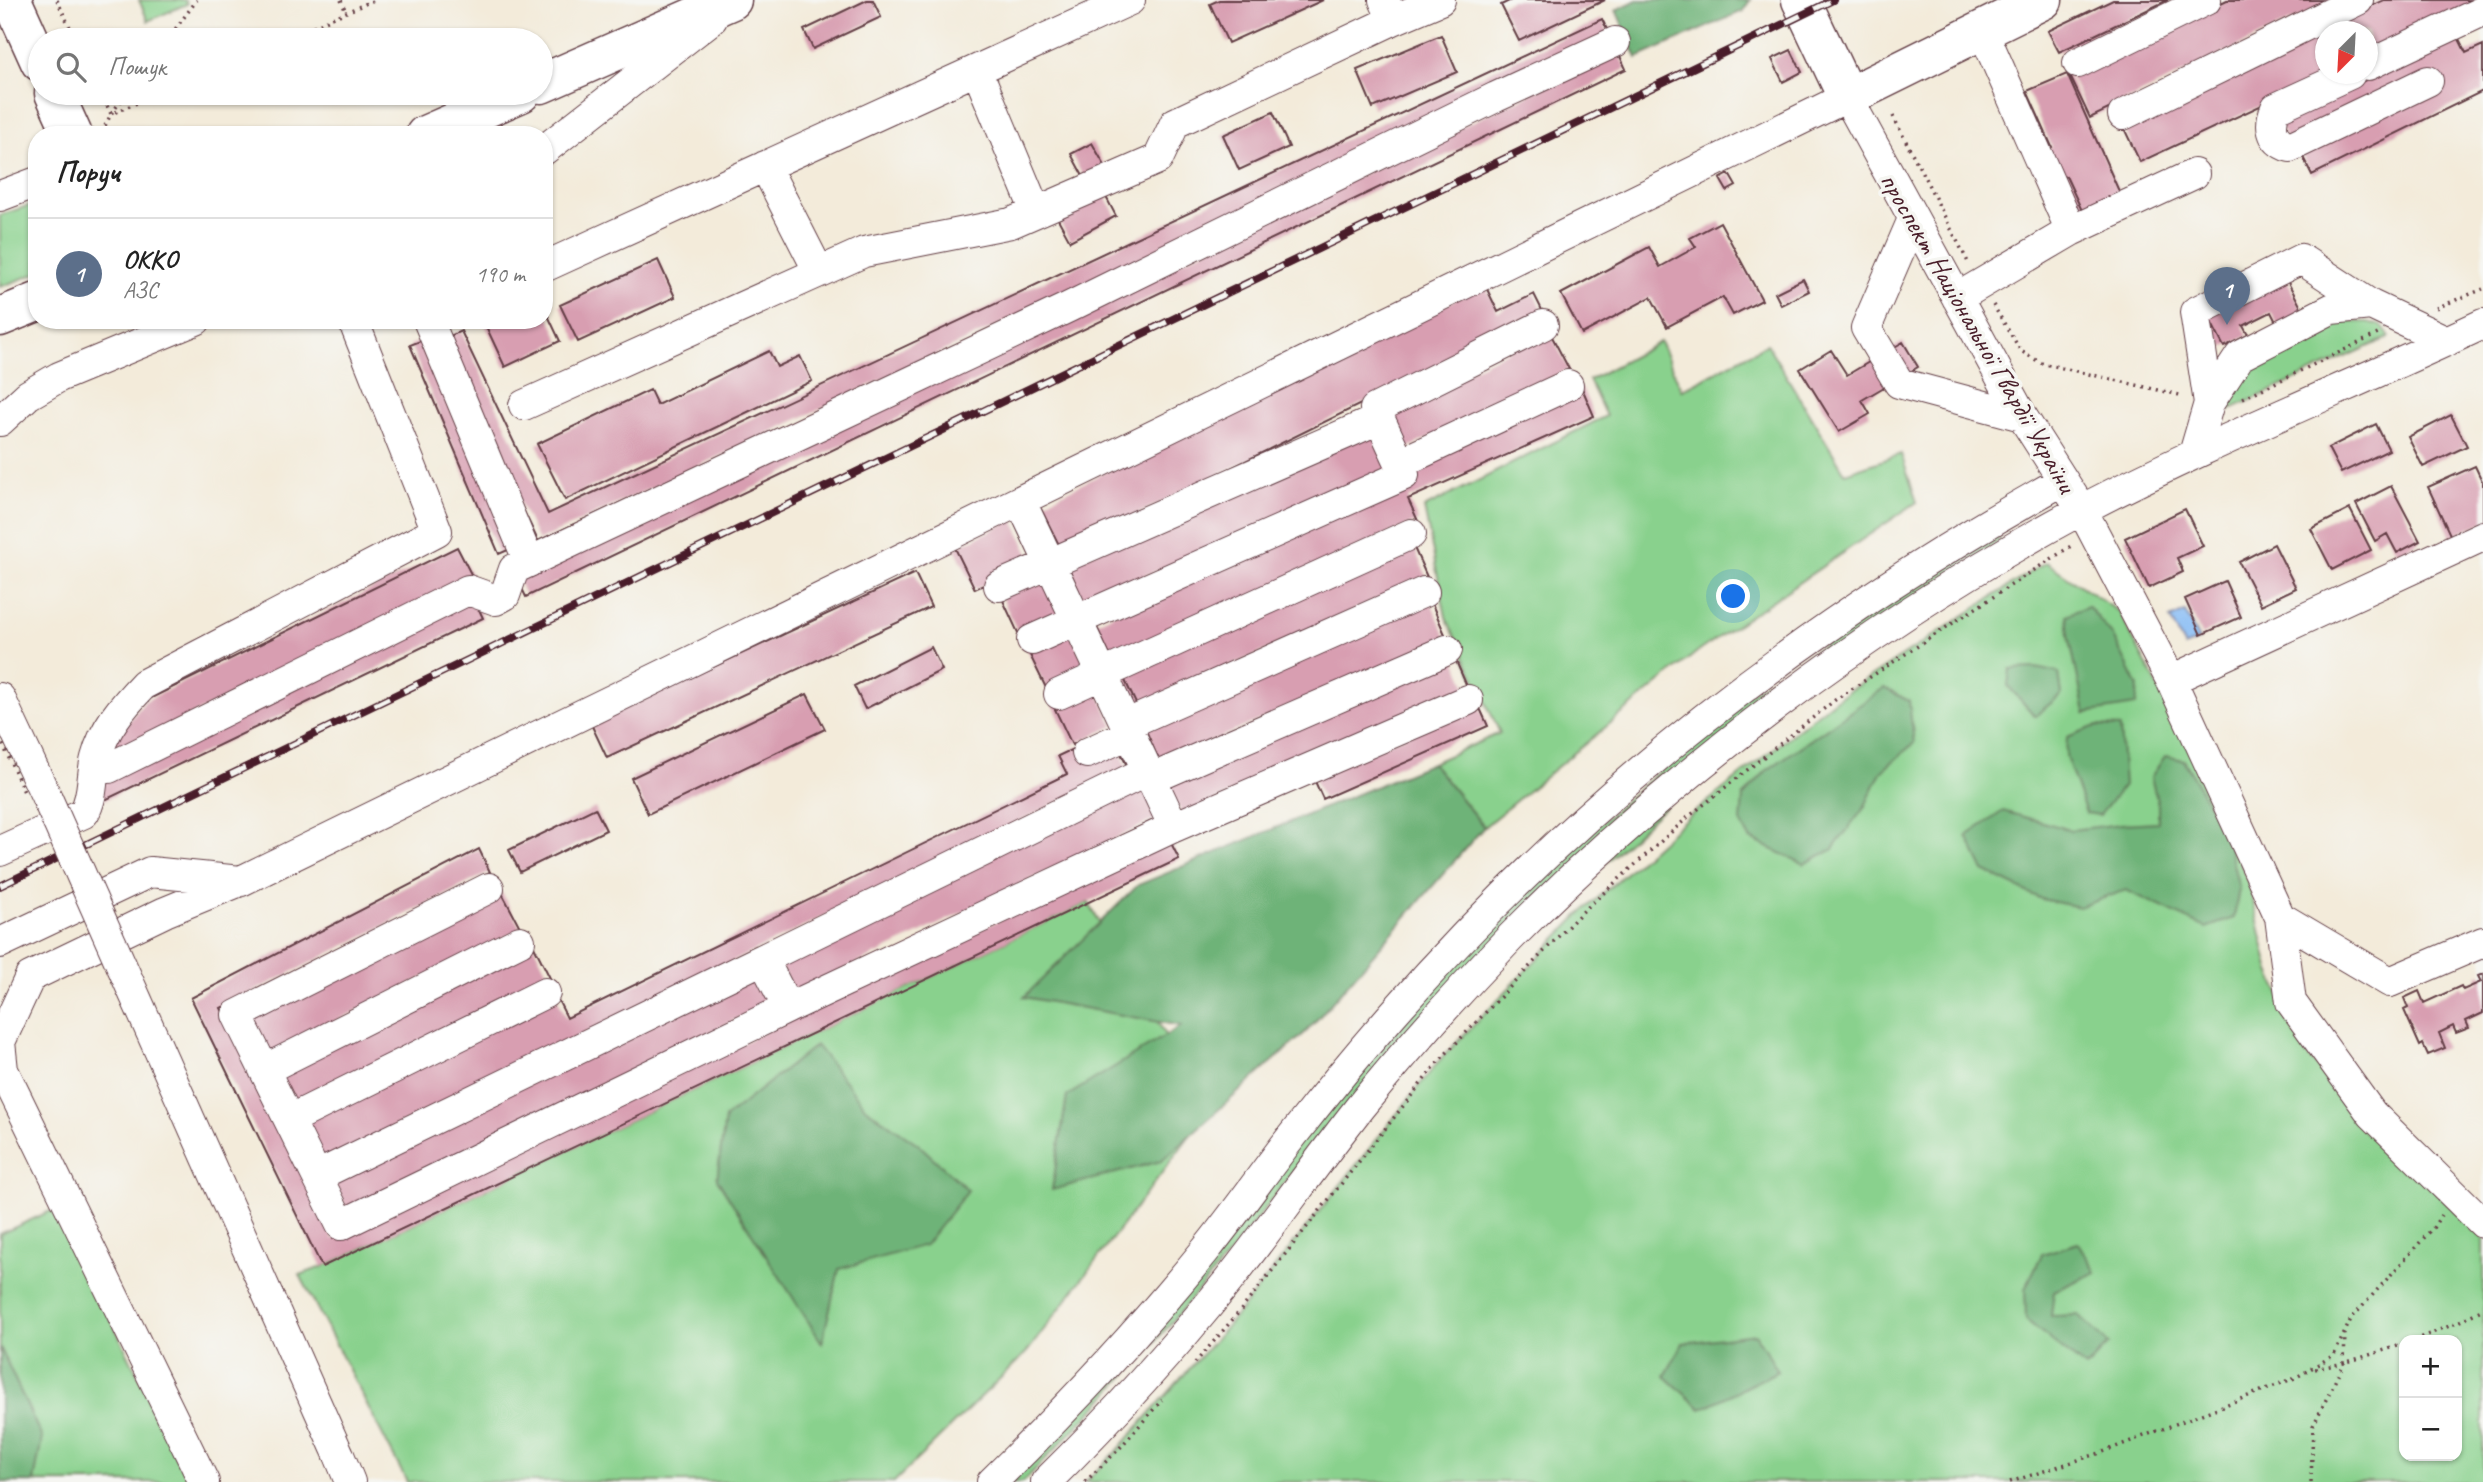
<!DOCTYPE html>
<html lang="uk">
<meta charset="utf-8">
<style>
body{margin:0;font-family:Caveat,sans-serif;background:#f2f2f2;color:#222}
.controls{position:absolute;right:21px;bottom:21px;display:grid;overflow:hidden;border-radius:14px;box-shadow:0 2px 5px #0004}
.controls button{width:63px;height:63px;display:grid;place-items:center;padding:0;border:0;border-bottom:2px solid #e0e0e0;background:#fff;color:#222;font:35px sans-serif}
.compass{position:absolute;left:2315px;top:21px;width:63px;height:63px;border-radius:50%;background:#fff;box-shadow:0 2px 5px #0004;rotate:204deg}
.you{position:absolute;left:1734px;top:597px;width:24px;height:24px;margin:-18px;border:5px solid #fff;border-radius:50%;background:#1a73e8;box-shadow:0 0 0 10px #1a73e833}
.badge{display:grid;place-items:center;width:46px;height:46px;border-radius:50%;background:#111827;color:#fff;font-size:23px;font-weight:700}
.pin{position:absolute;translate:-50% -58px;filter:drop-shadow(0 2px 4px #0008)}
.pin::after{content:'';position:absolute;top:37px;width:24px;height:21px;background:inherit;clip-path:polygon(0 0,100% 0,50% 100%)}
.list{margin:0;padding:0;list-style:none}
h2{display:flex;justify-content:space-between;align-items:center;height:91px;margin:0;padding:0 28px;font-size:30px}
h2 small{font-size:23px;font-weight:400;color:#767676}
.list li{display:grid;grid-template-columns:46px 1fr auto;gap:21px;align-items:center;box-sizing:border-box;height:112px;padding:0 28px;border-top:2px solid #e0e0e0}
.list b{display:block;font-size:26px;white-space:nowrap}
.list p{margin:0;font-size:23px;white-space:nowrap;color:#767676}
.list em{font-size:23px;font-style:normal;color:#767676}
.icon{flex:none;width:38px;height:38px;fill:none;stroke:currentColor;stroke-width:2;stroke-linecap:round;stroke-linejoin:round}
.map{position:relative;flex:none;width:2483px;height:1482px;overflow:hidden}
.search{position:absolute;background:#fff;box-shadow:0 2px 5px #0004;left:28px;top:28px;width:525px;height:77px;display:flex;align-items:center;gap:18px;box-sizing:border-box;padding:0 24px;border-radius:38px;color:#767676;font-size:26px}
.panel{position:absolute;background:#fff;box-shadow:0 2px 5px #0004;left:28px;top:126px;width:525px;height:203px;border-radius:28px}
.map>svg:first-child{display:block}
.green{fill:#89d18d;stroke:#6a785c;stroke-width:2;fill-rule:evenodd}
.forest{fill:#6eb378;stroke:#5c6952;stroke-width:2}
.water{fill:#87bcf5;stroke:#686e90;stroke-width:2}
.building{fill:#d89eb1}
.lines{fill:none;stroke-linecap:round;stroke-linejoin:round}
.minor-casing{stroke:#633e45;stroke-width:32}
.major-casing{stroke:#633e45;stroke-width:41}
.path{stroke:#633e45;stroke-width:3.5;stroke-dasharray:2 5;stroke-linecap:butt}
.minor{stroke:#fff;stroke-width:30}
.major{stroke:#fff;stroke-width:38}
.rail-casing{stroke:#4a1f2b;stroke-width:8}
.rail{stroke:#f6f6f2;stroke-width:5;stroke-dasharray:16;stroke-linecap:butt}
.minor-bridge-casing{stroke:#633e45;stroke-width:32;stroke-linecap:butt}
.path-bridge{stroke:#633e45;stroke-width:3.5;stroke-dasharray:2 5;stroke-linecap:butt}
.minor-bridge{stroke:#fff;stroke-width:30}
.labels{text-anchor:middle;stroke-width:7;stroke-linejoin:round;paint-order:stroke}
.street-label{font-size:28px;fill:#4a1f2b;stroke:#f6f6f2}
</style>
<div class="map">
<svg width="2483" height="1482" viewBox="0 0 2483 1482">
<rect width="100%" height="100%" fill="#f6f6f2"/>
<filter id="ink" filterUnits="userSpaceOnUse"><feTurbulence type="fractalNoise" baseFrequency=".0143" numOctaves="2"/><feDisplacementMap in="SourceGraphic" scale="14" xChannelSelector="R" yChannelSelector="G"/><feConvolveMatrix kernelMatrix="1 2 1 2 8 2 1 2 1" color-interpolation-filters="sRGB"/></filter>
<filter id="wash" filterUnits="userSpaceOnUse"><feTurbulence type="fractalNoise" baseFrequency=".00686" numOctaves="4" result="noise"/><feDisplacementMap in="SourceGraphic" scale="28" xChannelSelector="R" yChannelSelector="G"/><feGaussianBlur stdDeviation="1.57" result="paint"/><feColorMatrix in="noise" values="0 0 0 0 0 0 0 0 0 0 0 0 0 0 0 0 0 1.4 0 .05"/><feComposite in="paint" operator="in"/></filter>
<g filter="url(#wash)">
<rect width="100%" height="100%" fill="#f3ebda"/>
<!-- green -->
<path class="green" d="M139,0H185L187,4L148,21Z
M37,203V273L0,287V215Z
M2337,322H2368L2382,326L2390,337L2229,410L2220,406L2235,380L2275,345Z
M1660,342L1682,390L1767,344L1845,473L1901,454L1917,502L1697,652L1484,827L1432,763L1500,733L1446,617L1424,508L1606,416L1589,380Z
M1992,535L1998,536L2000,541L1822,657L1328,1127L1231,1252L1150,1348L1098,1405L1023,1482H1005L1316,1119L1525,889L1744,697Z
M2046,562L2119,612L2213,792L2250,888L2270,972L2310,1059L2455,1211L2483,1233V1482H1085L1118,1450L1240,1311L1439,1061L1579,915L1687,818L1835,700ZM2404,1340H2457V1456H2404Z
M1088,902L1209,1110L1027,1352L894,1482H407L300,1275L322,1267Z
M57,1208L190,1482H26L0,1369V1234Z"/>
<!-- forest -->
<path class="forest" d="M1637,0H1750L1743,11L1637,58L1616,10Z
M2088,606L2113,636L2138,687L2136,705L2085,713L2069,635L2067,615Z
M2036,668L2059,673L2062,694L2035,716L2008,686L2010,669Z
M1884,688L1909,701L1914,743L1881,772L1864,808L1832,850L1804,864L1750,839L1741,822L1743,797L1766,771Z
M2096,726L2120,727L2124,785L2100,815L2086,813L2066,756L2067,737Z
M2165,756L2184,760L2227,837L2239,889L2234,918L2206,928L2126,890L2079,907L2041,899L1984,871L1967,836L2003,811L2071,830L2121,824L2158,822V805L2151,777Z
M1432,763L1484,827L1307,1031L1161,1161L1052,1190L1067,1096L1181,1026L1024,997L1138,885Z
M816,1045L867,1109L918,1144L968,1190L925,1245L839,1269L822,1343L717,1179L725,1118Z
M2078,1243L2096,1272L2054,1291L2051,1316L2078,1315L2109,1344L2086,1368L2026,1320L2025,1289L2042,1254Z
M1755,1334L1778,1371L1701,1409L1665,1376L1683,1343Z
M0,1347L42,1438L34,1482H0Z"/>
<!-- water -->
<path class="water" d="M2185,612L2199,640L2185,647L2170,619Z"/>
<g id="blocks">
<!-- building -->
<path class="building" d="M867,0H873L881,17L813,49L804,30Z
M1219,0H1323L1228,43L1210,4Z
M1511,0H1605L1519,41L1501,5Z
M2113,0H2168L2059,52L2048,31Z
M2227,0H2335L2090,118L2070,76Z
M2384,0H2483L2368,55V32H2326V75L2140,162L2121,122Z
M1602,19L1611,38L538,541L443,339L461,331L548,514Z
M1441,35L1457,72L1373,108L1357,70Z
M2457,35L2466,53L2483,45V91L2312,175L2302,155L2287,141L2278,123Z
M1791,50L1802,72L1783,82L1772,59Z
M1618,52L1626,69L526,597L518,580Z
M2067,74L2122,198L2084,215L2066,176L2054,181L2041,151L2052,147L2027,91Z
M1273,112L1289,147L1239,170L1223,135Z
M1092,143L1105,166L1084,178L1071,154Z
M1729,174L1736,186L1727,191L1720,179Z
M1105,195L1116,216L1070,241L1058,219Z
M1720,222L1762,300L1733,315L1723,297L1667,327L1651,297L1582,334L1561,294L1649,247L1660,267L1696,247L1690,238Z
M658,260L675,297L578,342L560,305Z
M2281,269L2304,313L2278,326L2271,312L2243,326L2248,335L2224,347L2207,314Z
M1803,279L1809,291L1781,305L1775,293Z
M1485,285L1498,312L1534,294L1544,314L1062,551L1039,505Z
M544,307L560,341L505,367L484,322L489,320H544Z
M1549,331L1569,369L1408,448L1389,410Z
M428,338L517,546L499,554L410,345Z
M1903,342L1918,367L1862,400L1870,414L1839,432L1800,369L1831,350L1847,375Z
M769,351L777,367L800,356L812,381L565,500L537,444L650,390L657,405Z
M1582,388L1594,416L1408,499L1418,521L1111,658L1095,623L1410,465Z
M2451,415L2467,446L2423,467L2408,437Z
M2376,424L2389,450L2341,473L2328,448Z
M1373,431L1390,469L1084,602L1067,564Z
M2475,466L2483,483V522L2451,537L2428,487Z
M2391,486L2420,541L2397,553L2387,534L2375,541L2356,504Z
M2185,509L2203,546L2177,558L2183,572L2149,588L2125,538Z
M2350,509L2371,550L2332,570L2311,529Z
M1013,520L1033,562L975,589L955,548Z
M1411,541L1427,577L1138,708L1121,672Z
M2274,544L2296,588L2261,605L2239,562Z
M457,547L472,576L110,755L107,749L145,701Z
M915,573L931,607L607,758L591,724Z
M1041,575L1061,615L1019,635L1000,594Z
M2225,581L2241,617L2201,635L2185,599Z
M474,599L483,618L105,800L96,781Z
M1431,602L1447,639L1160,763L1144,726Z
M1069,629L1089,670L1047,690L1027,649Z
M931,647L942,670L865,709L854,686Z
M1453,654L1469,691L1182,815L1166,779Z
M1094,685L1114,726L1072,745L1053,705Z
M807,694L825,729L648,814L631,778Z
M1478,704L1488,726L1323,799L1313,777Z
M1077,747L1119,749L1128,768L320,1163L300,1122L556,996L567,1018L1067,774L1058,756Z
M1143,782L1160,817L794,994L777,959Z
M595,808L606,830L520,872L509,850Z
M1169,839L1179,859L322,1267L191,998L479,849L490,872L221,1008L333,1239Z
M502,893L521,929L264,1057L246,1021Z
M533,944L551,980L295,1108L277,1072Z
M756,967L773,1001L348,1211L331,1177Z
M2483,974V1013L2466,1021L2469,1028L2456,1033L2453,1026L2439,1033L2445,1048L2428,1055L2423,1044L2420,1046L2404,1010L2408,1008L2404,998L2419,991L2424,1003L2461,986L2463,990L2481,982L2478,976Z"/>
</g>
</g>
<g filter="url(#ink)">
<use href="#blocks" fill-opacity="0" stroke="#633e45" stroke-width="2"/>
<g class="lines">
<!-- minor casing -->
<g class="minor-casing">
<path id="minor" d="M1393,20L1440,0
M2078,63L2206,0
M2368,65L2483,11
M977,70L1036,212
M2350,74L2276,108C2269,124 2270,141 2290,147L2428,81
M2123,115L2358,0
M544,150L712,19
M765,166L819,272
M0,196L37,182
M1913,219L1866,328L1899,383L2022,416
M2071,231L2194,174
M544,267L1130,0
M1957,298L2071,231L1982,29
M428,320L529,562L1069,307L1496,97L1615,42
M2209,403L2195,312L2301,259L2371,305
M524,405L864,252L1011,223L1158,159L1175,123L1393,20L1384,0
M0,421L28,395L59,377L196,320
M2194,454L2209,403L2240,356L2331,309L2371,305L2447,341
M1400,463L1375,409L1543,325
M1021,502L1174,827L788,1008L763,959L1147,771
M999,586L1379,419
M1032,640L1404,475L1400,463L1568,385
M2171,680L2483,536
M1059,694L1411,534
M0,698L47,798
M1125,725L1424,592
M1087,753L1129,734
M109,768L468,590L496,600L505,595L514,569L529,562
M1151,779L1447,650
M1174,827L1468,700
M0,851L84,813C94,796 91,776 96,758C104,728 123,706 144,684L437,531L353,320
M489,888L237,1015L341,1225L788,1008
M2280,917L2390,982L2483,942
M0,943L150,872L241,881L1847,97L2022,416L2082,510L2171,680L2280,917L2291,1002L2372,1114L2483,1223
M264,1070L520,941
M289,1120L545,993
M317,1176L763,959
M339,1455L350,1482
M204,1482L3,1070L0,1042L30,977L165,912L238,882
M992,1482C1068,1408 1141,1330 1208,1247C1237,1211 1264,1172 1293,1135C1325,1094 1358,1054 1392,1015C1584,795 1808,623 2062,481
M1046,1482C1111,1418 1172,1351 1229,1280C1274,1223 1315,1164 1360,1107C1407,1049 1458,992 1510,938C1676,770 1873,622 2081,510C2212,441 2350,387 2483,324"/>
</g>
<!-- major casing -->
<g class="major-casing">
<path id="major" d="M12,0L40,62
M1801,0L1847,97L2043,0
M541,84L732,0
M54,93L73,135
M425,135L521,93
M0,317L37,302"/>
</g>
<!-- path -->
<path class="path" d="M57,0L76,40
M341,0L346,12
M167,40L197,0
M281,40L374,0
M101,93L111,114L160,93
M1893,116L1968,262
M102,132L111,114L127,93
M1993,305L2021,351L2041,363L2184,396
M2436,308L2483,289
M2243,398L2378,334
M2414,1340L2452,1325L2483,1309
M1195,1363L1240,1311L1439,1061L1579,915L1687,818L1835,700L2071,546
M2315,1369L2344,1363L2404,1344
M1085,1482L1118,1450L1162,1400
M2010,1482L2100,1453L2295,1378L2334,1355L2351,1319L2433,1228L2441,1215
M2311,1482L2313,1426L2344,1363L2345,1334"/>
<!-- minor -->
<use href="#minor" class="minor"/>
<!-- major -->
<use href="#major" class="major"/>
<!-- rail casing -->
<g class="rail-casing">
<path id="rail" d="M0,886L1833,0"/>
</g>
<!-- rail -->
<use href="#rail" class="rail"/>
<!-- minor-bridge casing -->
<g class="minor-bridge-casing">
<path id="minor-bridge" d="M47,798L339,1455"/>
</g>
<!-- path-bridge -->
<path class="path-bridge" d="M0,738L24,792"/>
<!-- minor-bridge -->
<use href="#minor-bridge" class="minor-bridge"/>
</g>
</g>
<g class="labels">
<!-- street labels -->
<g class="street-label">
<text transform="translate(1979 332) rotate(60)" y="10">проспект Національної Гвардії України</text>
</g>
</g>
</svg>
<div class="controls">
<button>+</button>
<button>−</button>
</div>
<svg class="compass" viewBox="-18 -18 36 36"><path d="M0-13l5 13h-10z" fill="#e53935"/><path d="M0 13l5-13h-10z" fill="#767676"/></svg>
<div class="you"></div>
<div class="pin badge" style="left:2227px;top:325px;background:#5c6f8a">1</div>
<div class="search"><svg class="icon" aria-label="search" viewBox="0 0 24 24"><circle cx="10" cy="10" r="6"/><path d="M15 15l6 6"/></svg>Пошук</div>
<section class="panel">
<h2>Поруч<small></small></h2>
<ul class="list">
<li><span class="badge" style="background:#5c6f8a">1</span><div><b>ОККО</b><p>АЗС</p></div><em>190 m</em></li>
</ul>
</section>
</div>
